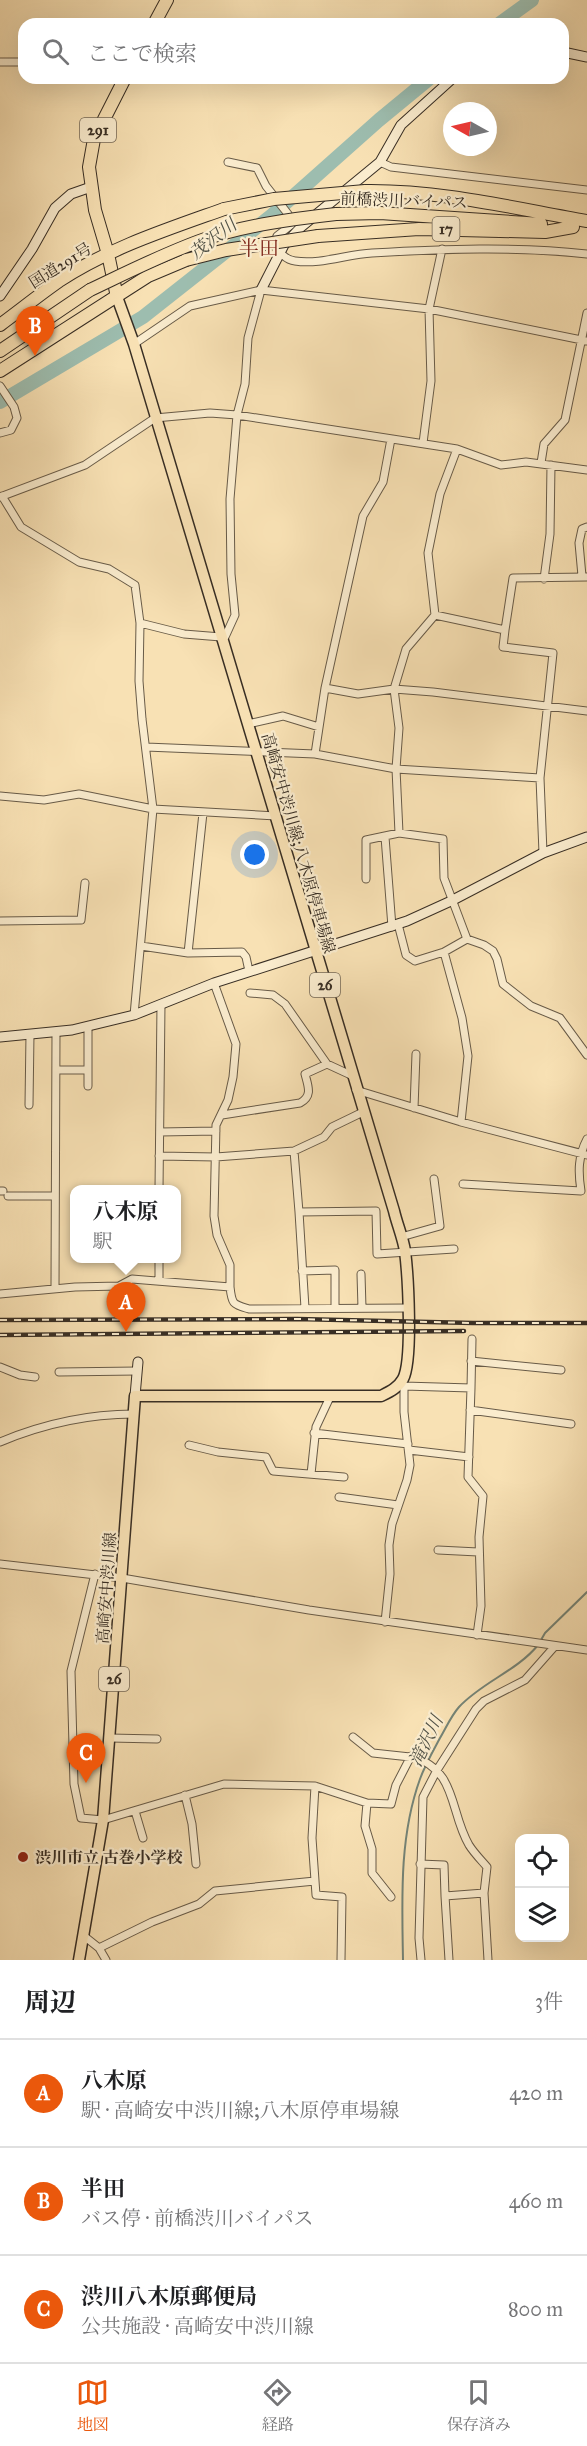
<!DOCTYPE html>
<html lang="ja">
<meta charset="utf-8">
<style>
body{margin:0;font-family:"IM FELL Great Primer","Noto Serif JP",serif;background:#f2f2f2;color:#202124}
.controls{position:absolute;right:18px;bottom:18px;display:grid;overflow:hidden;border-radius:12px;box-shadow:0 6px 24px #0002}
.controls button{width:54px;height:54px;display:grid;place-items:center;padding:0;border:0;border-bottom:2px solid #e0e0e0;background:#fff;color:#202124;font:30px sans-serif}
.compass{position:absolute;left:443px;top:102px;width:54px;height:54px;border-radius:50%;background:#fff;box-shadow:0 6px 24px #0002;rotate:278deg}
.you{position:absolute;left:255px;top:855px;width:21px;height:21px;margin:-15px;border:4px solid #fff;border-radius:50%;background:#1a73e8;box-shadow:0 0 0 9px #1a73e833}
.badge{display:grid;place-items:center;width:39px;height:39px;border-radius:50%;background:#ea580c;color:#fff;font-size:20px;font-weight:700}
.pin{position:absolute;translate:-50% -50px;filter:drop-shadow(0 2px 3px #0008)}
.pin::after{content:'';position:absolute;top:32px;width:21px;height:18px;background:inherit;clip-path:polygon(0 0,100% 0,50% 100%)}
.popup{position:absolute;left:70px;top:1185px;width:111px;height:78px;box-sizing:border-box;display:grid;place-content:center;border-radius:12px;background:#fff;filter:drop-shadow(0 2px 4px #0005);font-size:20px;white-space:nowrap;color:#757577}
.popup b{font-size:22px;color:#202124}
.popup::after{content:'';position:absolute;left:50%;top:100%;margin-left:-12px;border:12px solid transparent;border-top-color:#fff}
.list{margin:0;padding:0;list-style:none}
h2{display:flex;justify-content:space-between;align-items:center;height:78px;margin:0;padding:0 24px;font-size:26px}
h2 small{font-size:20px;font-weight:400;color:#757577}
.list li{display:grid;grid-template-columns:39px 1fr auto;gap:18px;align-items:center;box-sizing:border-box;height:108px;padding:0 24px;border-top:2px solid #e0e0e0}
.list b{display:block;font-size:22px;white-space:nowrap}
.list p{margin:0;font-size:20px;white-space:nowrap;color:#757577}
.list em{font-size:20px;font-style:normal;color:#757577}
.icon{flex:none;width:33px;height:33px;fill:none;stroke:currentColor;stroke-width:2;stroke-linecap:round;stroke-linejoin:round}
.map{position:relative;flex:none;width:587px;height:1960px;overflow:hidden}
.search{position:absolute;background:#fff;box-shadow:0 6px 24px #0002;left:18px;right:18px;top:18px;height:66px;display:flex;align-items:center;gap:15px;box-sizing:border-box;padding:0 21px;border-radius:18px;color:#757577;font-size:22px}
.sheet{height:402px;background:#fff}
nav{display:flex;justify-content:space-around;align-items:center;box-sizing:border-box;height:84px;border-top:2px solid #e0e0e0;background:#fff;font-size:16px;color:#757577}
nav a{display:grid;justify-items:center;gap:3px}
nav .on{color:#ea580c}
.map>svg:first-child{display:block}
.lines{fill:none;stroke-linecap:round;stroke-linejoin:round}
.stream{stroke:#758477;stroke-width:2}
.river{stroke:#9dbdaf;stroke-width:14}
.street-casing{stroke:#685b48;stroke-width:9}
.secondary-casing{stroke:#382e24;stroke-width:11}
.primary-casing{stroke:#382e24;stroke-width:13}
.highway-casing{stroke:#382e24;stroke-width:14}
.street{stroke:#faecce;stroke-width:7}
.secondary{stroke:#faecce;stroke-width:9}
.primary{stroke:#f8e1b4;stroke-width:10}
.highway{stroke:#f8e1b4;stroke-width:12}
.rail-casing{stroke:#382e24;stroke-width:4.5}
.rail{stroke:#faecce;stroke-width:2;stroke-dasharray:7;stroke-linecap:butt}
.highway-bridge-casing{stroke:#382e24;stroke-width:14;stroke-linecap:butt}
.highway-bridge{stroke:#f8e1b4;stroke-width:12}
.poi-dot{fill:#8f2418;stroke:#faecce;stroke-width:2}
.labels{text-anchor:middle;stroke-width:4.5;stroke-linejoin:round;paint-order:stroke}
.shield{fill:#faecce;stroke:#726757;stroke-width:1.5}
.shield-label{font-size:15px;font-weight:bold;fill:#382e24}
.street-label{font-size:16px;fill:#382e24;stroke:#faecce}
.poi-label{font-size:16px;font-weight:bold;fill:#382e24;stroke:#faecce;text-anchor:start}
.water-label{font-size:18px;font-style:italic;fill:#515247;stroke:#faecce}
.quarter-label{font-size:20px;fill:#7a1f14;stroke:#faecce}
</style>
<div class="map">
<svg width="587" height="1960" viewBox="0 0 587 1960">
<rect width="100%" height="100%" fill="#f8e1b4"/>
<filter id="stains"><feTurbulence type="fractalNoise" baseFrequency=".00333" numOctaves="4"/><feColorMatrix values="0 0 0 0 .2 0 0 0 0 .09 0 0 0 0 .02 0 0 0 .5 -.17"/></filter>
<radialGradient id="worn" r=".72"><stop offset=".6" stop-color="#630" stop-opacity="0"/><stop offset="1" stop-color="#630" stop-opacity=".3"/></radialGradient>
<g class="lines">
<!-- stream -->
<path class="stream" d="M541,1640L545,1633L587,1592
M403,1960C402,1900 399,1837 420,1779C425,1765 433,1751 440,1738C446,1728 451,1716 459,1707C482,1682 517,1671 538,1645"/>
<!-- river -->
<path class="river" d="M499,24L532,0
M0,402L143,317L271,216L379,120L430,78"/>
<!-- street casing -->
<g class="street-casing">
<path id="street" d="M0,62H24
M228,162L257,168L266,186L288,214L291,225L277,236L274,245C280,253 286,260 295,261C320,265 348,254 372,253C443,249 516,246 587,254
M380,162L391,167L587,190
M134,344L190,306L261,290L429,309L587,341
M0,386L14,407L17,418L11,430L0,433
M423,443L431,381L429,309L442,249
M541,463L544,444L565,420L587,313
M2,496L21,527L79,562L109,569L135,585L140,623L139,681L142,719L153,809L134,1015
M0,497L85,465L155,418L210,413L237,415L457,449L501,465L526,462L587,470
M582,576L579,543L582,529L587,527
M544,579L550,534L551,465
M435,615L428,553L440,494L457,449
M140,623L184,634L221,637H225L235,615L231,574L230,499L237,415L245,384L248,338L261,290
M505,630L503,647L553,653L540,778L543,853
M325,688L358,694L394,689L433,692L587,711
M248,724L283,716L319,727
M146,747L315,754L325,688L363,516L383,482L391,439
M315,754L396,769L540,778
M0,796L44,800L79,794L153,809L276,816
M399,833L396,769L399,728L394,689L406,649L435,615L505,630L513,578L587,577
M385,837L392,927
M366,879V840L399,833L443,839L444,878L467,939L484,945L493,951L497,959L503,984L531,1006L560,1018L587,1055
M0,921L81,920L85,883
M398,924L406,955L415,961L444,952
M141,946L188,953L242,952L246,957L249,971
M188,953L203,813
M214,983L236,1044L233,1077L228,1100L216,1125L214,1216L217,1235L230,1265V1287
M250,993L273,995L285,1004L327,1064
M56,1070H88
M88,1086V1027
M356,1090L461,1122L587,1155
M29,1105L30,1034
M414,1108L416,1054
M222,1115L300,1103C313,1096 308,1086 305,1074L327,1064L353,1076
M461,1122L468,1056L462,1018L444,952L467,939
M160,1132L216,1131
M294,1151L299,1212
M159,1156L216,1157L294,1151L324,1137L332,1127L363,1112
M463,1184L581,1191C578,1172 578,1156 587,1139
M159,1190L161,1004
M0,1191H3
M8,1196H55
M401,1237L440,1226L434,1179
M302,1271L335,1270V1308
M361,1274L362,1308
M159,1281V1258
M55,1288L56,1032
M0,1294L75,1287L119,1286L132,1279L230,1287C232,1305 233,1304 249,1309L408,1308
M305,1308L299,1212L376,1211L377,1254L454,1249
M471,1361L561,1370
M0,1367L20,1375L35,1377
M59,1372L137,1371
M404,1386L471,1388L468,1477L483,1496L479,1537L481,1606L477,1635
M471,1388L472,1339
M470,1410L571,1424
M314,1433L408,1444
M0,1442C43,1424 88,1414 134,1414
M189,1445L218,1452L266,1457L273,1471L344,1477
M409,1450L469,1457
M311,1474L316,1427L330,1397
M339,1497L398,1505
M438,1550L478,1552
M0,1564L122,1578L309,1610L587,1650
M95,1574L71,1671L74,1784L81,1818L103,1820L224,1784L315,1786L367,1803L391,1804L396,1785L411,1756C458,1770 449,1811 469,1845C474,1853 481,1860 487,1867L484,1893
M385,1622L390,1574L389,1545L392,1524L407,1480L410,1465L404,1412V1386L401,1384
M353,1737L373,1753L410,1757
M110,1738L157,1739
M315,1786L312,1838L316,1895L342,1897L341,1960
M185,1795L192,1824L196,1864
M367,1803L365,1826L372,1849V1873L391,1897
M135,1811L143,1838
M420,1864L444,1865L445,1896
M84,1936L99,1948L106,1960
M99,1948L152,1922L199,1904L215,1891L315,1881
M421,1960L419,1938L423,1797L437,1770L476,1709L484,1701L525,1680L555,1646
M449,1960L445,1896L484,1893L488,1960"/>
</g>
<!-- secondary casing -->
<g class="secondary-casing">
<path id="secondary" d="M563,52L587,57
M261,290L284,245L301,227L380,162L401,125L453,78
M0,296L32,249L55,208L71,194L91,187
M0,1037L72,1030L134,1015L214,983L407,921L451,901L543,853L587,837
M135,1396L138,1362"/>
</g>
<!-- primary casing -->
<g class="primary-casing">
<path id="primary" d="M79,1960L103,1820L135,1396H381C389,1392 398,1388 403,1379C413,1360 408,1275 405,1251C403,1238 397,1224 394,1211L134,344L117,297"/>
</g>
<!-- highway casing -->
<g class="highway-casing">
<path id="highway" d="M154,24L167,0
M365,191C440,190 513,208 587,221
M336,214L380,213L541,224
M318,236L419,229L545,232L573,227
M117,297L108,254L95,210L89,167L94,139L125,78
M0,325C19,311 39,295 59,281C109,248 168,229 224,209
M0,351L90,290
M0,371L148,276L186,260"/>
</g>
<!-- street -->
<use href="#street" class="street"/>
<!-- secondary -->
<use href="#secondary" class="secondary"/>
<!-- primary -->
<use href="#primary" class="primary"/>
<!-- highway -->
<use href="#highway" class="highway"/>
<!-- rail casing -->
<g class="rail-casing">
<path id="rail" d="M0,1320L297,1319L473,1323H587
M0,1335L464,1331"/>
</g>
<!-- rail -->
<use href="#rail" class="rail"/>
<!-- highway-bridge casing -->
<g class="highway-bridge-casing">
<path id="highway-bridge" d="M224,209L274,199L365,191
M186,260L226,250L318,236
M90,290C128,272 165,253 205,239C247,225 292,219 336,214"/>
</g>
<!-- highway-bridge -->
<use href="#highway-bridge" class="highway-bridge"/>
</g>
<!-- markers -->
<circle class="poi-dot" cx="23" cy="1857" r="6"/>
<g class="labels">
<!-- shield labels -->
<g class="shield">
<rect x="80" y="118" width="36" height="24" rx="4.5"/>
<rect x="432.5" y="217" width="27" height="24" rx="4.5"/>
<rect x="310" y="973" width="30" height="24" rx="4.5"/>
<rect x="99" y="1667" width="30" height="24" rx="4.5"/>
</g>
<g class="shield-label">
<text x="98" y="135">291</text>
<text x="446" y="234">17</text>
<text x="325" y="990">26</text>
<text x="114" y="1684">26</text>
</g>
<!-- street labels -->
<g class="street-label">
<text transform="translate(404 200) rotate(2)" y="6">前橋渋川バイパス</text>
<text transform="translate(60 265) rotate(-32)" y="6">国道291号</text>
<text transform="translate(299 843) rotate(74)" y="6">高崎安中渋川線;八木原停車場線</text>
<text transform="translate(106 1588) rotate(-86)" y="6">高崎安中渋川線</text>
</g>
<!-- poi labels -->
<g class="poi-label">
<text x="35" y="1863">渋川市立 古巻小学校</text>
</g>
<!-- water labels -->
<g class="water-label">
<text transform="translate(213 239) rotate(-38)" y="6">茂沢川</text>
<text transform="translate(426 1741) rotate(-64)" y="6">滝沢川</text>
</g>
<!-- quarter labels -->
<g class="quarter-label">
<text x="259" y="255">半田</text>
</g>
</g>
<rect width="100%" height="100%" filter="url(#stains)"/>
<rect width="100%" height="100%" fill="url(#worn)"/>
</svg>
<div class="controls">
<button><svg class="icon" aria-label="locate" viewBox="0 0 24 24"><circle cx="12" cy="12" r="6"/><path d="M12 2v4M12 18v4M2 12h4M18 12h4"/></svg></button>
<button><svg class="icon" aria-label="layers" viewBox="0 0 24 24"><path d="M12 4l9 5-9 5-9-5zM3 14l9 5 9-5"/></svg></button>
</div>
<svg class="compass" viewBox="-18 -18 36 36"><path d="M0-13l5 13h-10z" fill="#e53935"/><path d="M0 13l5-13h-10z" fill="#757577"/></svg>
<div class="you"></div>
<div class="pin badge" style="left:126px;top:1332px">A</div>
<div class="popup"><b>八木原</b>駅</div>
<div class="pin badge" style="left:35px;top:356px">B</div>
<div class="pin badge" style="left:86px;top:1783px">C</div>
<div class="search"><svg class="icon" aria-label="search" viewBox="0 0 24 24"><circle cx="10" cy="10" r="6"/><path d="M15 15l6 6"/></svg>ここで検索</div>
</div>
<section class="sheet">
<h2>周辺<small>3件</small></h2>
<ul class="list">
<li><span class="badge">A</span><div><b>八木原</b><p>駅 · 高崎安中渋川線;八木原停車場線</p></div><em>420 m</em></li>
<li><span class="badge">B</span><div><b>半田</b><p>バス停 · 前橋渋川バイパス</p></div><em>460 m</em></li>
<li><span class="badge">C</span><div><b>渋川八木原郵便局</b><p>公共施設 · 高崎安中渋川線</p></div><em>800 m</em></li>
</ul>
</section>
<nav>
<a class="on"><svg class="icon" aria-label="map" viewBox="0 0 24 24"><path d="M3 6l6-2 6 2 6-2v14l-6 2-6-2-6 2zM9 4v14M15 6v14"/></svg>地図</a>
<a><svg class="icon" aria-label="directions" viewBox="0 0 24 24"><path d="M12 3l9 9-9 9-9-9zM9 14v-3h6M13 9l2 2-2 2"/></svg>経路</a>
<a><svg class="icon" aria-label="saved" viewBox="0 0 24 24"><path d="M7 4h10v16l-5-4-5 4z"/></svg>保存済み</a>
</nav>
